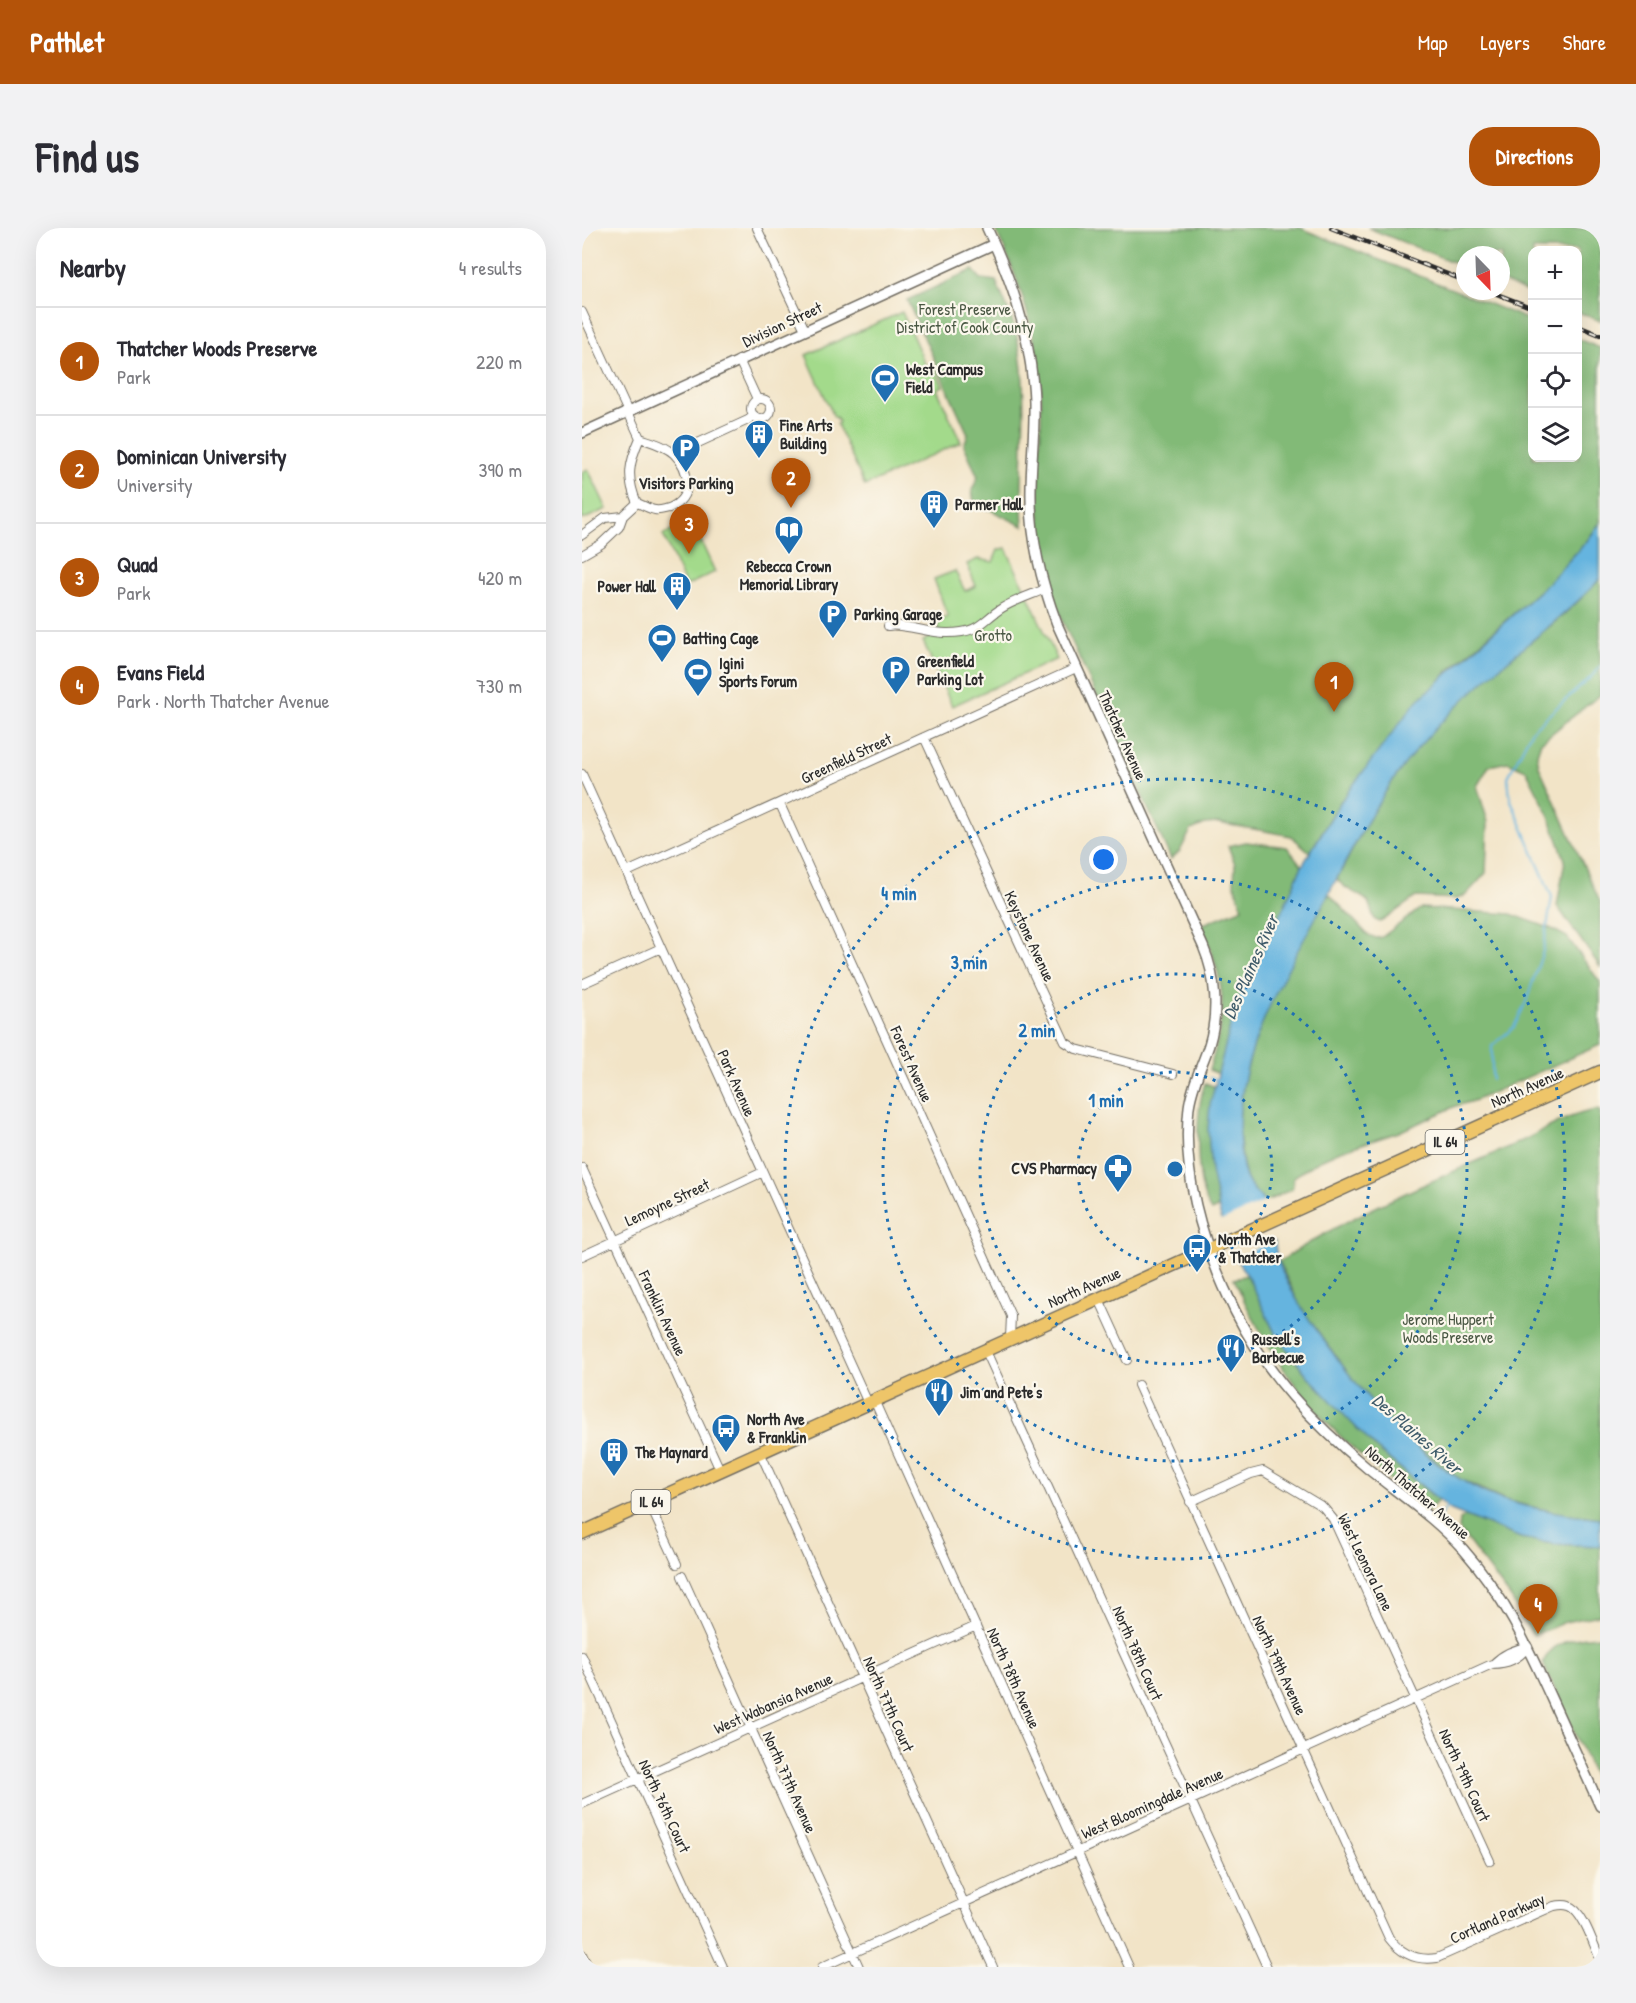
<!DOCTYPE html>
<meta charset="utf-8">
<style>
body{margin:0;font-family:"Patrick Hand",sans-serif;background:#f2f2f3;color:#2b2b33}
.controls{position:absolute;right:18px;top:18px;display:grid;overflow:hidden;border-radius:12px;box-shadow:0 6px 24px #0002}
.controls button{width:54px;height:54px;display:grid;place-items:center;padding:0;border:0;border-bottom:2px solid #e1e1e2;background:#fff;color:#2b2b33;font:30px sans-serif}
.compass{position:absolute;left:874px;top:18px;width:54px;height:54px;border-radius:50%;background:#fff;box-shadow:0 6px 24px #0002;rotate:157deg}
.you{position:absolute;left:522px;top:632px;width:21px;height:21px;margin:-15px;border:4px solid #fff;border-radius:50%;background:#1a73e8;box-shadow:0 0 0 9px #1a73e833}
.badge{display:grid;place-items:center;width:39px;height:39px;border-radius:50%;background:#b45309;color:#fff;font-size:20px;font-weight:700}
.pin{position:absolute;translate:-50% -50px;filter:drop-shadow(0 2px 3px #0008)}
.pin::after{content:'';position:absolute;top:32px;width:21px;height:18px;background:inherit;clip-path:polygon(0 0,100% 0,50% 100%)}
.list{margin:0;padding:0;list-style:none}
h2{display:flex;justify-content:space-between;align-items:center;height:78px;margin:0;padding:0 24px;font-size:26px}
h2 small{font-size:20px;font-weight:400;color:#7c7c81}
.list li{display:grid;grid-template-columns:39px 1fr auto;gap:18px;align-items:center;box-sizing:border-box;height:108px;padding:0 24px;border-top:2px solid #e1e1e2}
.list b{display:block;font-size:22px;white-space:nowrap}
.list p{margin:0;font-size:20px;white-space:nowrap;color:#7c7c81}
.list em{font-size:20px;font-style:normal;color:#7c7c81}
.icon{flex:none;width:33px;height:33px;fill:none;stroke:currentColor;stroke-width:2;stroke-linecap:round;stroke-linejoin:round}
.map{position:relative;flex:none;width:1018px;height:1739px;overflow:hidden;border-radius:24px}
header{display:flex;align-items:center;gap:36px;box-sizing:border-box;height:84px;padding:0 30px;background:#b45309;color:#fff}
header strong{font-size:28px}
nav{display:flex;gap:33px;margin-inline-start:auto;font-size:21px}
.intro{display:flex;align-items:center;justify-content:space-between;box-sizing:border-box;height:144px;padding:0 36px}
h1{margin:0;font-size:42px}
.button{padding:15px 27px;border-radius:24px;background:#b45309;color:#fff;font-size:21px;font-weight:700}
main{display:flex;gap:36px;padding:0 36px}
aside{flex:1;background:#fff;border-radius:24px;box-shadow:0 6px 24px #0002}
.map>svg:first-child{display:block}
.green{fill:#a3da8b;stroke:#67825b;stroke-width:1.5}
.forest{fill:#82ba77;stroke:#567251;stroke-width:1.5}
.water{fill:#65b4df;stroke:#487085;stroke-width:1.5}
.pier{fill:#f2e4c7}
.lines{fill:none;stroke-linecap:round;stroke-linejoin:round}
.stream{stroke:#65b4df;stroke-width:2}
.minor-casing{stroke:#716c62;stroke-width:10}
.tertiary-casing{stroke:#716c62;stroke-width:12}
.primary-casing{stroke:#716c62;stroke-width:15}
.minor{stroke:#fff;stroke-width:8}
.tertiary{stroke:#fff;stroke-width:9}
.primary{stroke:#eec569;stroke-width:12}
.rail-casing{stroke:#2b2b2b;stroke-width:4.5}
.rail{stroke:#fbf7ec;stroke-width:2;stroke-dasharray:7;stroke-linecap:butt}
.ring{fill:none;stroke:#1f6fb2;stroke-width:3;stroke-dasharray:3 6}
.labels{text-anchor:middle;stroke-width:4.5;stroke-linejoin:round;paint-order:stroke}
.shield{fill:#fbf7ec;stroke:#696865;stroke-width:1.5}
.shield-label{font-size:15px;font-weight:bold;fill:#2b2b2b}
.park-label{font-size:16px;fill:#495743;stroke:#fbf7ec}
.street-label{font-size:16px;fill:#2b2b2b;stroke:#fbf7ec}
.poi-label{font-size:16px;font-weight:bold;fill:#2b2b2b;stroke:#fbf7ec;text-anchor:start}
.water-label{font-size:18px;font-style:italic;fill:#3f5b6a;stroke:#fbf7ec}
.centre{fill:#1f6fb2;stroke:#fbf7ec;stroke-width:3}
.ring-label{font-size:18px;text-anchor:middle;font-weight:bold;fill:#1f6fb2;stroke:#fbf7ec;stroke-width:4.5;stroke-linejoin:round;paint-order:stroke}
</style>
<header>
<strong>Pathlet</strong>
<nav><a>Map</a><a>Layers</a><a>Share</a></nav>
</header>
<div class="intro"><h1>Find us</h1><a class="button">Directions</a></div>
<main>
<aside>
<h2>Nearby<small>4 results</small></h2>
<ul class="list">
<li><span class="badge">1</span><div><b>Thatcher Woods Preserve</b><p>Park</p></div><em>220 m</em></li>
<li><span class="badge">2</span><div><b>Dominican University</b><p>University</p></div><em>390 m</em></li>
<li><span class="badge">3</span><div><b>Quad</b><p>Park</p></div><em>420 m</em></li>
<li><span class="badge">4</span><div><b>Evans Field</b><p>Park · North Thatcher Avenue</p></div><em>730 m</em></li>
</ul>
</aside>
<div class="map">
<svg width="1018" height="1739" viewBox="0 0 1018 1739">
<rect width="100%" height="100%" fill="#fbf7ec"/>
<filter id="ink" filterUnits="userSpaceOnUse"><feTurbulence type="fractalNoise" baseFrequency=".0167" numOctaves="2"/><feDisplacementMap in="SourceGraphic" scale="12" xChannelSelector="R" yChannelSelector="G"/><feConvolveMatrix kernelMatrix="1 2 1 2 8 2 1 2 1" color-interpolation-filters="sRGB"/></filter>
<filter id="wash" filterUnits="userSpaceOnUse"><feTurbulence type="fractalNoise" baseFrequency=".008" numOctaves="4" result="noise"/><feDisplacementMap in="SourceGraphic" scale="24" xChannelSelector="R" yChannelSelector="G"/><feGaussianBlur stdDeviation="1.35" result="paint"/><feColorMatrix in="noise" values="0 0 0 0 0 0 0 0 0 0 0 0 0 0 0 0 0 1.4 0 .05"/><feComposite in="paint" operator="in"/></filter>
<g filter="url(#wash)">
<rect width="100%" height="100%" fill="#f2e4c7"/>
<!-- green -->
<path class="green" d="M320,84L344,138L351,136L361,158L355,161L379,214L283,258L255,196L257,194L254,189H252L224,127Z
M6,241L25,281L0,292V244Z
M110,294L133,344L104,358L81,307Z
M424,320L475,431L370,478L341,413L357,405L356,392L366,389L352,351L373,343L383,363L394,358L385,336L396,331L411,334L416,322Z"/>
<!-- forest -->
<path class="forest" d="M413,0H718L950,93L951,230H996V111L1018,120V295L1005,313L965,356L864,445L759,573L728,624L709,608L683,603L636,595L623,596L609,602L598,623L589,631L481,394C467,355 458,315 457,273C455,236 461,199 459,163C456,105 437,51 413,0Z
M786,0H1018V93L996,84V22H951L950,66L919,53V27H883V39Z
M391,42L399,51L414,53C421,71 431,90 435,109C449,172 436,235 441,298L392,274L390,262L396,249L382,217L386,206L325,72Z
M1018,351V467L959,514L955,526L957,538L1018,674V739L975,678L983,632L966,585L944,542L926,534L907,538L895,558L906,594L904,645L884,667L875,671L834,669L803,691L798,694L793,692C790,687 789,679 786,674C778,664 765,665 755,651C769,624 783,597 799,570C824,528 861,490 897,457C937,421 982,391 1018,351Z
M664,614L705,619L720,638L701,681L654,776L637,846L627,842C647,782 644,755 619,697L661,680L652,656L653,636L646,618Z
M747,666L786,707L794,710L800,709L839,680L929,686L970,701L985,709L1018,754V817L894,872L874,878L817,904L756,924L736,933L712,949L710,961L683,974C663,956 662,947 659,922C647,832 705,741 747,666Z
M623,855L634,859C622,897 628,940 637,979L629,983C612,958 613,884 623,855Z
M1016,882L1018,884V1290L977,1285L926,1273L879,1252L839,1221L790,1175L766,1145L719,1080L697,1034C769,985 852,953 931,917C959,905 986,885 1016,882Z
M665,1047L693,1105L725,1147L794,1220L856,1272L847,1283C817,1259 787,1236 759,1209C713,1164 678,1110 652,1051Z
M884,1288L939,1310L971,1316L1018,1318V1387L983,1394L952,1407L942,1394L929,1370L877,1301L878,1292Z
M1018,1408V1562L961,1435C970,1412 996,1409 1018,1408Z"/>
<!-- water -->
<path class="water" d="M1018,295V351C989,382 956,407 924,434C895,458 867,485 842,513C801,558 775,613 746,667C702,750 639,843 662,943C666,962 680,966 684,978C688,988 690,999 692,1009C694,1017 693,1025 696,1033C709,1067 730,1096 751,1125C791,1180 858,1253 925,1273C955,1282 987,1286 1018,1290V1318L971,1316L939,1310L869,1282L794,1220L766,1191L725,1147L693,1105L665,1047L653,1030L639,991L629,943L626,901L628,877L654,776L701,681L720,638L759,573L833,475L965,356L1005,313Z"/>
<!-- pier -->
<path class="pier" d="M686,972L696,1011L652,1031L637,994Z"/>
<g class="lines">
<!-- stream -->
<path class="stream" d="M628,850L637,852
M910,851V818L932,799L944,774L961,723L970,669L928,570L926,549L950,502L1010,448L1018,438
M858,1288L865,1278"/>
</g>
</g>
<g filter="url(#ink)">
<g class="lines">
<!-- minor casing -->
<g class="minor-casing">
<path id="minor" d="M175,0L223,102
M0,84L58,210C47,235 44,249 55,275C61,277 67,281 73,282C78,283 82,281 87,280C111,270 109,243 92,226C83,217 69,214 58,210
M157,132L175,171
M169 181a10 10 0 1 1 20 0a10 10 0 1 1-20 0Z
M92,226L166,192L172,187
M0,307L23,290L41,288
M0,327L19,316L37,299L41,288L55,275
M306,398C321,395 348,406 366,405C398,405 398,394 420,380C433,372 449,367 463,361
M342,509L483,814L494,821L591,846
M0,546L286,1175
M198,576L429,1088L428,1110
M45,644L494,440
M0,756L79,720
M0,940L138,1242
M0,1028L181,944
M517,1071L545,1132
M403,1121L685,1739
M556,1157L807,1710C819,1726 835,1733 855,1730L972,1678C977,1677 982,1676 987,1678C1001,1682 1012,1718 1018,1731
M292,1172L547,1739
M178,1224L411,1739
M608,1274L669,1246L681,1243L741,1279L751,1291L908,1633
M67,1275L95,1336
M100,1348L277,1739
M0,1428L141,1739
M911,1436C921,1426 931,1421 946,1419
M0,1576L394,1398
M0,1726L6,1739
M240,1739L910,1436C926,1436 936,1431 946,1419"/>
</g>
<!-- tertiary casing -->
<g class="tertiary-casing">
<path id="tertiary" d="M405,0C429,51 446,100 451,157C455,195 448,233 449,271C449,314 460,356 475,396L621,718C634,749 637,784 627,817C620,838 610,857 607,879C599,948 623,1022 653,1083C684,1146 732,1196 785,1240C817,1266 853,1290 881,1321C922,1367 945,1417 970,1472C986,1508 1002,1543 1018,1578
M0,205L412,16"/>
</g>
<!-- primary casing -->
<g class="primary-casing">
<path id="primary" d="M0,1305L1018,844"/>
</g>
<!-- minor -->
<use href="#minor" class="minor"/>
<!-- tertiary -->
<use href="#tertiary" class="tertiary"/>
<!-- primary -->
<use href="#primary" class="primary"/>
<!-- rail casing -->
<g class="rail-casing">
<path id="rail" d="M749,0L883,53
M907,63L951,80
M996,98L1018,107"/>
</g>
<!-- rail -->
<use href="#rail" class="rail"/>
</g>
</g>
<!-- distance rings -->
<g class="ring">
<circle cx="593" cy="941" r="97"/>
<circle cx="593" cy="941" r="195"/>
<circle cx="593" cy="941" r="292"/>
<circle cx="593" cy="941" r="390"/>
</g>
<!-- icons -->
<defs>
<g id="stadium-pin" transform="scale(1.5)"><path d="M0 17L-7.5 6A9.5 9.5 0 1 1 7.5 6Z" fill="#1f6fb2" stroke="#fbf7ec"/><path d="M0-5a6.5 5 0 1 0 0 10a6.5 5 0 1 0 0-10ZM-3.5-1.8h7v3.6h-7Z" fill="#fff"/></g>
<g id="building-pin" transform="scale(1.5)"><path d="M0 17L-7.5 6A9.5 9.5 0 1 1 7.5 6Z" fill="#1f6fb2" stroke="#fbf7ec"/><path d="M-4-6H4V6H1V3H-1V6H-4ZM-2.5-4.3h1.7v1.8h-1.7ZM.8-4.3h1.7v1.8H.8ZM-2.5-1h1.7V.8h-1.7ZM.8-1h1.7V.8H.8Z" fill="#fff"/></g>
<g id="parking-pin" transform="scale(1.5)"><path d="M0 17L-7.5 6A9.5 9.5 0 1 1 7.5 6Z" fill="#1f6fb2" stroke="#fbf7ec"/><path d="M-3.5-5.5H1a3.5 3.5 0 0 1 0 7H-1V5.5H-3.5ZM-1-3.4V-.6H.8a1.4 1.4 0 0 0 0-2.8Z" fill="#fff"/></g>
<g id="library-pin" transform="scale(1.5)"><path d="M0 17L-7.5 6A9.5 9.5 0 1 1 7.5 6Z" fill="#1f6fb2" stroke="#fbf7ec"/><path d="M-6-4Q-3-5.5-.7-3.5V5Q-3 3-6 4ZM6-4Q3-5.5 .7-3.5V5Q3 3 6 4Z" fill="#fff"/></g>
<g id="pharmacy-pin" transform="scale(1.5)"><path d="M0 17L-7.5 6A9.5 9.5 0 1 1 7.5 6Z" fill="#1f6fb2" stroke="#fbf7ec"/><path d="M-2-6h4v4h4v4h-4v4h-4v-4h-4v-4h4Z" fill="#fff"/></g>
<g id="bus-pin" transform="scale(1.5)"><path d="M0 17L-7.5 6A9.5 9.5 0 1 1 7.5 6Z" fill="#1f6fb2" stroke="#fbf7ec"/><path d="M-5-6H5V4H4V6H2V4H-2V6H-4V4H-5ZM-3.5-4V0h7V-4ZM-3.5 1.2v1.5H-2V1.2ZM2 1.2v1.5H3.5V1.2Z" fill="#fff"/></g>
<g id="restaurant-pin" transform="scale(1.5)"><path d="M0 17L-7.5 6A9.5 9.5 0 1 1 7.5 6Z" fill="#1f6fb2" stroke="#fbf7ec"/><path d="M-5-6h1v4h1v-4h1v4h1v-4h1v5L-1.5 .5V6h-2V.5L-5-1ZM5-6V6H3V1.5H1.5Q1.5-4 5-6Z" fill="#fff"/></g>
</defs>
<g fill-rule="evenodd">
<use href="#stadium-pin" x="303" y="150"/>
<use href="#building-pin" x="177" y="206"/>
<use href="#parking-pin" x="104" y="220"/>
<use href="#building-pin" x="352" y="276"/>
<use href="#library-pin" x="207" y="302"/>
<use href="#building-pin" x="95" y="358"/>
<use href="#parking-pin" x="251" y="386"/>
<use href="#stadium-pin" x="80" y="410"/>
<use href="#parking-pin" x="314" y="442"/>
<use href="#stadium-pin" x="116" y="444"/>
<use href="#pharmacy-pin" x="536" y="940"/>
<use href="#bus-pin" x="615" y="1020"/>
<use href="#restaurant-pin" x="649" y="1120"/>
<use href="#restaurant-pin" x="357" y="1164"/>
<use href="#bus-pin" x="144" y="1200"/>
<use href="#building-pin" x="32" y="1224"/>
</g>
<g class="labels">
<!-- shield labels -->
<g class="shield">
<rect x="843.5" y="902" width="39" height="24" rx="4.5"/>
<rect x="49.5" y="1262" width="39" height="24" rx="4.5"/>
</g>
<g class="shield-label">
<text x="863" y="919">IL 64</text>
<text x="69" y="1279">IL 64</text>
</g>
<!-- park labels -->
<g class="park-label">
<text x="383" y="87">Forest Preserve<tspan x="383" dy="18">District of Cook County</tspan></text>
<text x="411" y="413">Grotto</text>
<text x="866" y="1097">Jerome Huppert<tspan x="866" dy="18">Woods Preserve</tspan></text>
</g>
<!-- street labels -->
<g class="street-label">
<text transform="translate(200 96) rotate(-25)" y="6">Division Street</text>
<text transform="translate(541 507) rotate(66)" y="6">Thatcher Avenue</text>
<text transform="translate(264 530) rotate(-25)" y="6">Greenfield Street</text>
<text transform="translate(448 708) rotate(65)" y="6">Keystone Avenue</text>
<text transform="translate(330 836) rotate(66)" y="6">Forest Avenue</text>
<text transform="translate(155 855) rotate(66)" y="6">Park Avenue</text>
<text transform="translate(945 859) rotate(-24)" y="6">North Avenue</text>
<text transform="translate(85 974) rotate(-25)" y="6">Lemoyne Street</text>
<text transform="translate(502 1059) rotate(-24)" y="6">North Avenue</text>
<text transform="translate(81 1085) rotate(65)" y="6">Franklin Avenue</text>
<text transform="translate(836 1264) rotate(41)" y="6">North Thatcher Avenue</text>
<text transform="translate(784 1334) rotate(64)" y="6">West Leonora Lane</text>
<text transform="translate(556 1425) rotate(66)" y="6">North 78th Court</text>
<text transform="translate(698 1437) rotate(65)" y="6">North 79th Avenue</text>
<text transform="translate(432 1450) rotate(66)" y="6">North 78th Avenue</text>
<text transform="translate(191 1475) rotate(-24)" y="6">West Wabansia Avenue</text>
<text transform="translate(307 1476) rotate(66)" y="6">North 77th Court</text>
<text transform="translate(883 1547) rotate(65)" y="6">North 79th Court</text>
<text transform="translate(208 1554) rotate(66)" y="6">North 77th Avenue</text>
<text transform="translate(570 1575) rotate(-24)" y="6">West Bloomingdale Avenue</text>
<text transform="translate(83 1578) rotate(65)" y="6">North 76th Court</text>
<text transform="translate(915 1690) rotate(-24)" y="6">Cortland Parkway</text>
</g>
<!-- poi labels -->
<g class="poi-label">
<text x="324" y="147">West Campus<tspan x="324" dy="18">Field</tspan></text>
<text x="198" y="203">Fine Arts<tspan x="198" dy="18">Building</tspan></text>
<text x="104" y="261" text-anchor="middle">Visitors Parking</text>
<text x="373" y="282">Parmer Hall</text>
<text x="207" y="344" text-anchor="middle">Rebecca Crown<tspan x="207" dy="18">Memorial Library</tspan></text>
<text x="74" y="364" text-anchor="end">Power Hall</text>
<text x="272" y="392">Parking Garage</text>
<text x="101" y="416">Batting Cage</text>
<text x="335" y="439">Greenfield<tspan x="335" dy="18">Parking Lot</tspan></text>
<text x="137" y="441">Igini<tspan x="137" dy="18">Sports Forum</tspan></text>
<text x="515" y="946" text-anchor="end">CVS Pharmacy</text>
<text x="636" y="1017">North Ave<tspan x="636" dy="18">&amp; Thatcher</tspan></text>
<text x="670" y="1117">Russell's<tspan x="670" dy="18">Barbecue</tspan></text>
<text x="378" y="1170">Jim and Pete's</text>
<text x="165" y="1197">North Ave<tspan x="165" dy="18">&amp; Franklin</tspan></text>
<text x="53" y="1230">The Maynard</text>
</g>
<!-- water labels -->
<g class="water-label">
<text transform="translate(669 739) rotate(-66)" y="6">Des Plaines River</text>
<text transform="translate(835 1206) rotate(41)" y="6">Des Plaines River</text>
</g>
</g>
<circle cx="593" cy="941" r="9" class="centre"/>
<g class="ring-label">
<text x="317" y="672">4 min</text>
<text x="387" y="741">3 min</text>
<text x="455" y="809">2 min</text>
<text x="524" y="879">1 min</text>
</g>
</svg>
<div class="controls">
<button>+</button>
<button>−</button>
<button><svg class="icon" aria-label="locate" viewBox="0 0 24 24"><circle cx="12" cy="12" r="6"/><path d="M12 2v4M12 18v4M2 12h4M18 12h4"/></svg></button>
<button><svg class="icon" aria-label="layers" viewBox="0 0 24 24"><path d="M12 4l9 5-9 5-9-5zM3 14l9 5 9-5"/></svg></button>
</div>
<svg class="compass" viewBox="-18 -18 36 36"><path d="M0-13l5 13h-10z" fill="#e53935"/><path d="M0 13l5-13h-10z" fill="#7c7c81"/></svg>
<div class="you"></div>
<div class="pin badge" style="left:752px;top:484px">1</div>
<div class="pin badge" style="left:209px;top:280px">2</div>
<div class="pin badge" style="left:107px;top:326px">3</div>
<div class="pin badge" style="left:956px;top:1406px">4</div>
</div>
</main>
